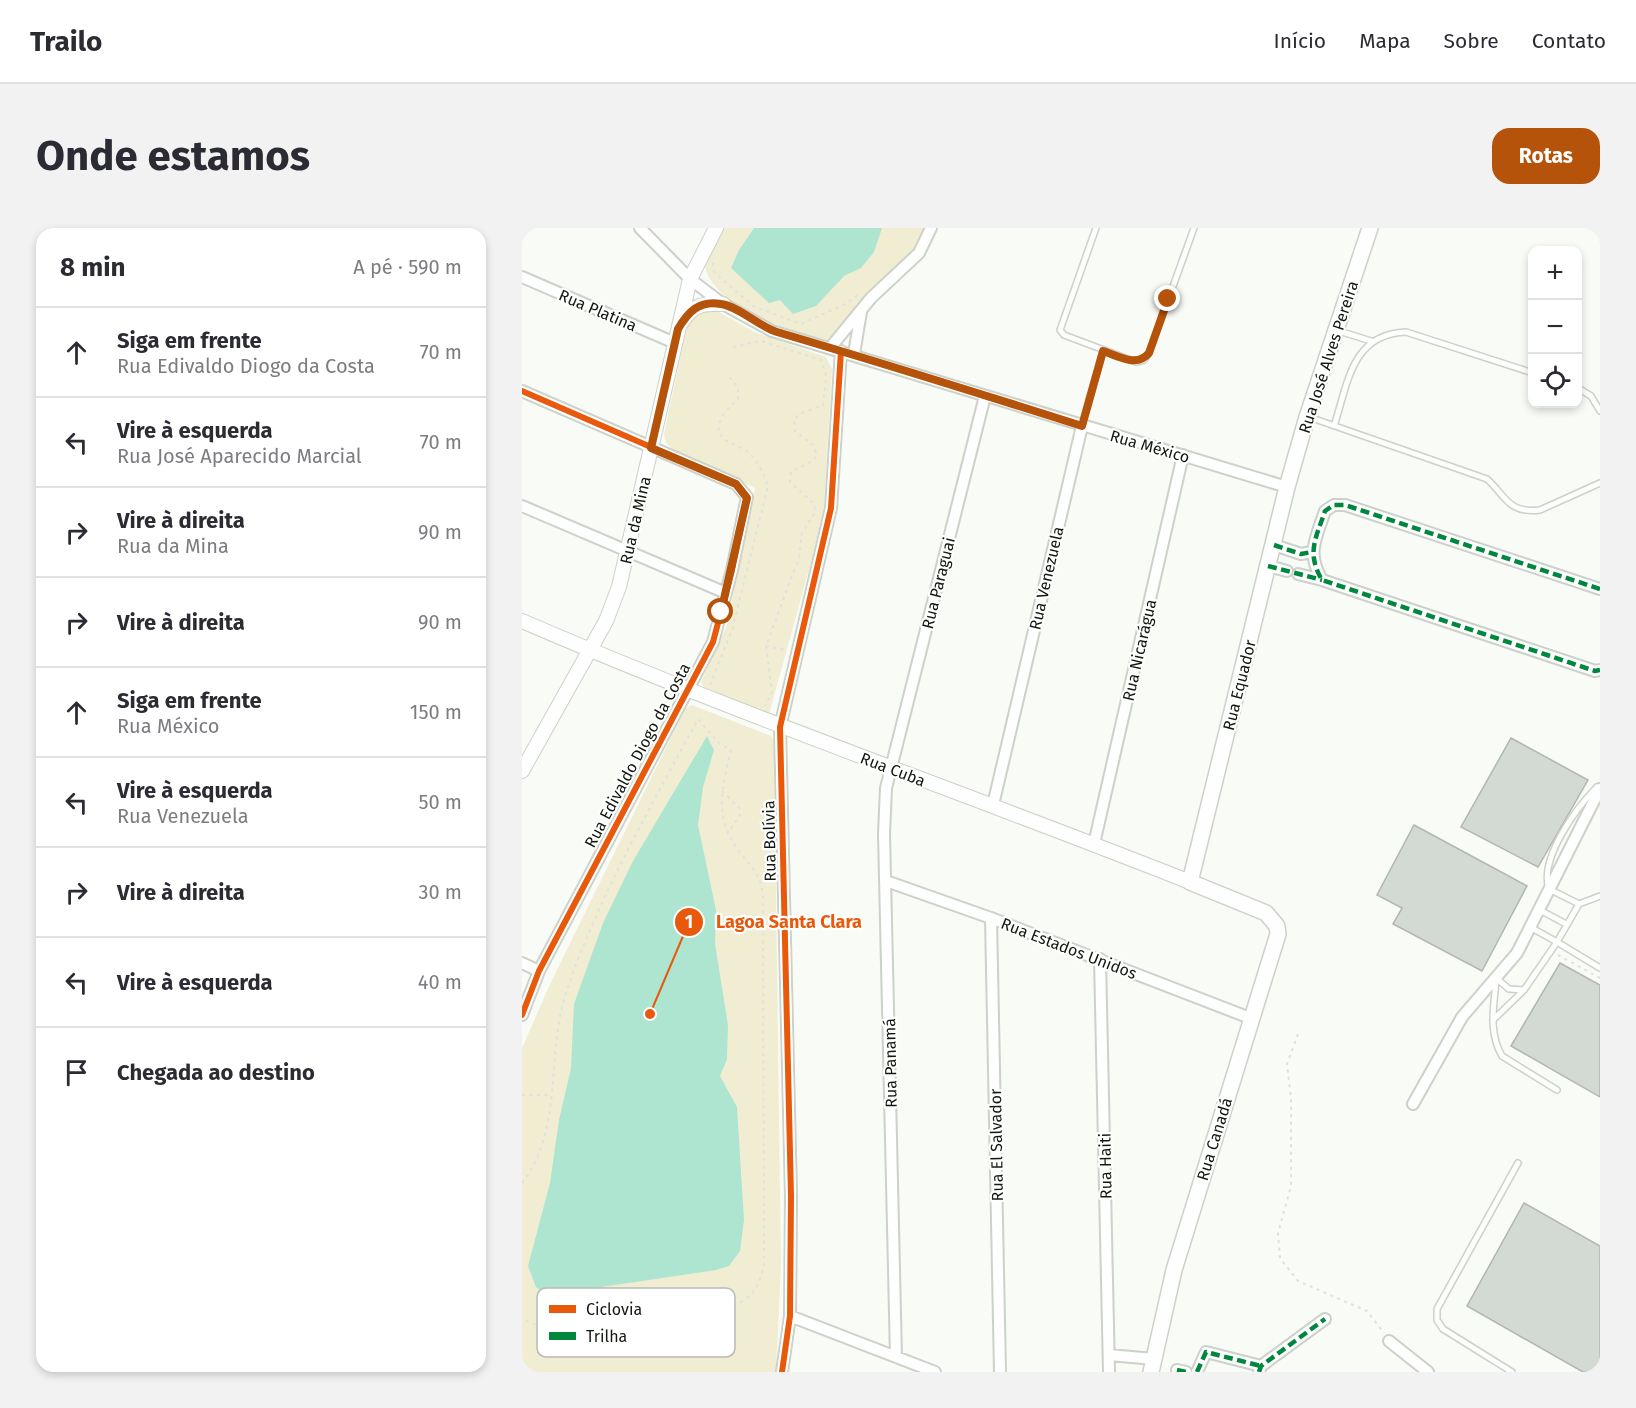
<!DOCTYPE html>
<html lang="pt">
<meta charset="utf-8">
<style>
body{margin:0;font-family:"Fira Sans",sans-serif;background:#f2f2f3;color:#2b2b33}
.controls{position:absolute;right:18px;top:18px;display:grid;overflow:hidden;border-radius:12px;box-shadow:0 3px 9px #0003}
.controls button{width:54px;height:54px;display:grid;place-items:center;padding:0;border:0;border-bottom:2px solid #e1e1e2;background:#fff;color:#2b2b33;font:30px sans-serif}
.stop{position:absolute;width:18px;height:18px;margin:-14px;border:4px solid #b45309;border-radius:50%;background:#fff}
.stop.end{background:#b45309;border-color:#fff;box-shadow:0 2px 6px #0008}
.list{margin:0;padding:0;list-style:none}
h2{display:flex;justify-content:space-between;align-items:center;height:78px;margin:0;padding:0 24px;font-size:26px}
h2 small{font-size:20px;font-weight:400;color:#7c7c81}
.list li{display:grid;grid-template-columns:39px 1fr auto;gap:18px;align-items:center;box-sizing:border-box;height:90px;padding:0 24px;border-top:2px solid #e1e1e2}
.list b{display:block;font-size:22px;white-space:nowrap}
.list p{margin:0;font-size:20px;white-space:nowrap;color:#7c7c81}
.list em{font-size:20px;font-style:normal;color:#7c7c81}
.icon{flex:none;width:33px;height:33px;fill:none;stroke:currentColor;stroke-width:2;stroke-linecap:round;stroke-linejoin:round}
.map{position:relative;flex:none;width:1078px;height:1144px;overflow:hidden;border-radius:18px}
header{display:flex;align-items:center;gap:36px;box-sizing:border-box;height:84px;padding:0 30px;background:#fff;border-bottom:2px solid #e1e1e2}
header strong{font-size:28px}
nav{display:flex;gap:33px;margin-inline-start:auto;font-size:21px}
.intro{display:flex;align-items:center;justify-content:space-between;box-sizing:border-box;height:144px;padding:0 36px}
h1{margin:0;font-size:42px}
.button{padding:15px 27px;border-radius:18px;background:#b45309;color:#fff;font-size:21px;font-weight:700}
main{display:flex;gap:36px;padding:0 36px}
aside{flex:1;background:#fff;border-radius:18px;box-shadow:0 3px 9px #0003}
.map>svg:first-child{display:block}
.park{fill:#f1edd3}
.water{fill:#ade5d1}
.building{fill:#d3d9d3;stroke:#b0b6b0;stroke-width:1.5}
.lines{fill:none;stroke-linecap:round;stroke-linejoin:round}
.service-casing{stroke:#ccd1c9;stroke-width:8}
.minor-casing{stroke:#ccd1c9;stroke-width:14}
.tertiary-casing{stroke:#ccd1c9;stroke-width:16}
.secondary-casing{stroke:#ccd1c9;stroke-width:18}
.path{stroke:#dfe1de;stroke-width:2;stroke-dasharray:3 4.5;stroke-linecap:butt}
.service{stroke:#fefefe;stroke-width:5}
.minor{stroke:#fefefe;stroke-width:10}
.tertiary{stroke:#fefefe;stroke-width:14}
.secondary{stroke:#fefefe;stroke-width:15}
.quiet{stroke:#00873e;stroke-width:4.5;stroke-dasharray:9 4.5;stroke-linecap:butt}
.cycleway-casing{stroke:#fff;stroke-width:10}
.cycleway{stroke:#e8590c;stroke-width:6}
.route{stroke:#b45309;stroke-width:8}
.labels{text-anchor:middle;stroke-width:4.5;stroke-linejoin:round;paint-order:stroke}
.street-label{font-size:16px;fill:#12180f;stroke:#fff}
.key{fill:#fff;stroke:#b8bab7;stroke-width:1.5}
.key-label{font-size:16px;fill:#12180f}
.leader{fill:none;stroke:#e8590c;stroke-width:2}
.callout-dot{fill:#e8590c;stroke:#fff;stroke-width:2}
.mark-label{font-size:18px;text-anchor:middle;font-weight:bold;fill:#fff}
.callout-label{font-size:18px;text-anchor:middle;font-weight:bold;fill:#e8590c;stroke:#fff;stroke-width:4.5;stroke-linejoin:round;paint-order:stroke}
</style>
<header>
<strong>Trailo</strong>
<nav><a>Início</a><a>Mapa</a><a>Sobre</a><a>Contato</a></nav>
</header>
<div class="intro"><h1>Onde estamos</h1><a class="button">Rotas</a></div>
<main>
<aside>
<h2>8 min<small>A pé · 590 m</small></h2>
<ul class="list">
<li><svg class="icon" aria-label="ahead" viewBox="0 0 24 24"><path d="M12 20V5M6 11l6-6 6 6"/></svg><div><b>Siga em frente</b><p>Rua Edivaldo Diogo da Costa</p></div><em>70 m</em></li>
<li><svg class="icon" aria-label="left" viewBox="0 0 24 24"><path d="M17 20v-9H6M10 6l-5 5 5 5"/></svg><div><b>Vire à esquerda</b><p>Rua José Aparecido Marcial</p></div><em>70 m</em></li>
<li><svg class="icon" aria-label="right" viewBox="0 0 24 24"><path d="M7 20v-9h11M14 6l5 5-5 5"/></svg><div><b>Vire à direita</b><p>Rua da Mina</p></div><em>90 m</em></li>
<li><svg class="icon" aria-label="right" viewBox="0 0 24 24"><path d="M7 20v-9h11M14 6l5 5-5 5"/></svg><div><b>Vire à direita</b></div><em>90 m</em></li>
<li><svg class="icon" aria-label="ahead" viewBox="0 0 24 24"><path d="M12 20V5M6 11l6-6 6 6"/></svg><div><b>Siga em frente</b><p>Rua México</p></div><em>150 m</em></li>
<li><svg class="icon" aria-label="left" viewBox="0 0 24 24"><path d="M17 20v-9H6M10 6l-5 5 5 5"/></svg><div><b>Vire à esquerda</b><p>Rua Venezuela</p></div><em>50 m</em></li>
<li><svg class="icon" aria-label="right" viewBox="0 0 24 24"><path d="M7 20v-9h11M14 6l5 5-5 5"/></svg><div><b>Vire à direita</b></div><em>30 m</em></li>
<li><svg class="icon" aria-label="left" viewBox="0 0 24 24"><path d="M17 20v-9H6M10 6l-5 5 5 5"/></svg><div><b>Vire à esquerda</b></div><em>40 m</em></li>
<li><svg class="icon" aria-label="arrive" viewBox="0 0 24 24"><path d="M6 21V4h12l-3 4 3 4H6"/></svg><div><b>Chegada ao destino</b></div></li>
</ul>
</aside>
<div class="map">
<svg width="1078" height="1144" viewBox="0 0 1078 1144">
<rect width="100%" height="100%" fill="#f8fbf6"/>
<!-- park -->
<path class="park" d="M202,0H405L393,25L352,58L306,114C280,104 252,98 228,85C209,76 176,50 184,27C187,18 196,8 202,0Z
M192,81L232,104L304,129L310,141L302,278L291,327L247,486L184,463L179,454L205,397L233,260L152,222L144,215L142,206L166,94L171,86Z
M170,477L249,508L252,513L259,1038L254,1144H0V820L29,754L163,481Z"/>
<!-- water -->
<path class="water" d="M232,0H360L352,24L339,40L322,48L294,78L271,86L258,72L247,75L209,40L217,22Z
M185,508L192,522L181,559L176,597L194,682L193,716L206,797L205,831L198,848L215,879L222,992L218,1023L207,1038L194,1042L26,1067L14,1059L6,1038L28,955L37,892L49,840L52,776L81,695L111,633Z"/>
<!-- building -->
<path class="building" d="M989,510L1066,552L1016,639L939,599Z
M892,597L1005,658L960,743L871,696L880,680L855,667Z
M1038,735L1078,757V869L989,818Z
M1002,975L1078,1018V1144H1061L945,1078Z"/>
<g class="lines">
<!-- service casing -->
<g class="service-casing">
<path id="service" d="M574,0L538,102L542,107L614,134L622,132L627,125L672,0
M817,103L849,113
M1056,160L1069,168L1078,183
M787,189L965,251C983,267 986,286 1018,282L1078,255
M560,197L581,123
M812,198C826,156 829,106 884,104L1011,145
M1078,668L1057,676L1035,714L1078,740
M1057,676L1027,661C1017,631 1054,580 1075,559
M1016,681L1044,696
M974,750L987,761L1002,762
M974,752C972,778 966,804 980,828L1035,862
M971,792L1002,762L1035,714L1008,699
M990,1144L921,1101L915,1092V1081L996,935"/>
</g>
<!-- minor casing -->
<g class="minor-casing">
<path id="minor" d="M118,0L168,51L201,76L250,103L765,259
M0,49L153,115
M308,120L349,70L397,25L409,0
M332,126L339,84
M0,163L214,256L225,269L210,342L191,414L17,743L0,787
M0,278L204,365
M752,317L779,326L790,324
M746,338L765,343
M776,346L800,352
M1078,361L823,277H812L803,283C794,310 784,325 800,352L1073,443L1078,442
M471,577L560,198
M572,616L661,227
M364,653L469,690L728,790
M469,690L478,1144
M578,731L587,1144
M0,735L17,743
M891,876L940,789L995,725L1078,561
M268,1088L413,1144
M867,1113L906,1144
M587,1127L632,1131
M374,1129L362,606L364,560L463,168
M655,1142L664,1144
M260,1144L268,1088L269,968L258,499L309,280L319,123
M675,1144L684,1124L739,1138
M737,1144L739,1138L803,1091"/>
</g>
<!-- tertiary casing -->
<g class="tertiary-casing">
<path id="tertiary" d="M160,94C170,77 182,75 201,76
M0,393C220,488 446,566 668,654
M0,543L84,393L97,359L168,51L194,0"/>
</g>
<!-- secondary casing -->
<g class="secondary-casing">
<path id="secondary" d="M629,1144L652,1042L756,706L755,698L744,685L668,654L765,259L785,189L848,0"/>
</g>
<!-- path -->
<path class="path" d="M191,35L192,44L231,78L279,96L323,76L339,65
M211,119L239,113L299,132L304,148L301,177L277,186L272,192L273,203L291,217L295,226L292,232L269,244L268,254L290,274L294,283L280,305L277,329L244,418L250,464L243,478
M244,418L263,422
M188,457L210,402L246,258C242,247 236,233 227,225C216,215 187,214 200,189C203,182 211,177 216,171V159L205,146
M200,563L218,581V587L205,606
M1036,727L1078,750
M776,806L765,836L769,871V958L756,1005L758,1030L776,1053L845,1083L862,1105
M0,867H30
M0,955C43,899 23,824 45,762C77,667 129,579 176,491L198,516L209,522C200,561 191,587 217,623C231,642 236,641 241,666L242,1037C235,1064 230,1070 204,1081L22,1098L10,1096L0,1090"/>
<!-- service -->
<use href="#service" class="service"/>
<!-- minor -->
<use href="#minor" class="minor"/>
<!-- tertiary -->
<use href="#tertiary" class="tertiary"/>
<!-- secondary -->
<use href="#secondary" class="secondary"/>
<!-- quiet -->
<path class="quiet" d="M752,317L779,326L790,324
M746,338L800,352
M1078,361L823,277H812L803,283C794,310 784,325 800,352L1073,443L1078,442
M655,1142L664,1144
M675,1144L684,1124L739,1138
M737,1144L739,1138L803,1091"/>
<!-- cycleway casing -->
<g class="cycleway-casing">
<path id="cycleway" d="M0,163L214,256L225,269L210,342L191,414L17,743L0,787
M260,1144L268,1088L269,968L258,499L309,280L319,123"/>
</g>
<!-- cycleway -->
<use href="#cycleway" class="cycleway"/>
</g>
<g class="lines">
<!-- route -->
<path class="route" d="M199,384L225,270L214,256L129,220L156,101C166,84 177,72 199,76C218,79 236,98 255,104C357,134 459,166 560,198L581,123C596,128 615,140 627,125L646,71"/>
</g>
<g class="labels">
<!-- street labels -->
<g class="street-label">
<text transform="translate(76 82) rotate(23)" y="6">Rua Platina</text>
<text transform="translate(806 129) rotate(-72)" y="6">Rua José Alves Pereira</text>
<text transform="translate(628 218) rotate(16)" y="6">Rua México</text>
<text transform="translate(113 292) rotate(-77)" y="6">Rua da Mina</text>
<text transform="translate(524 350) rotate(-77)" y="6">Rua Venezuela</text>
<text transform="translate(416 355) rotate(-76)" y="6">Rua Paraguai</text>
<text transform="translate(617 422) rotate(-77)" y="6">Rua Nicarágua</text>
<text transform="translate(717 457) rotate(-76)" y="6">Rua Equador</text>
<text transform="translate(115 527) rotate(-62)" y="6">Rua Edivaldo Diogo da Costa</text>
<text transform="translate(371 541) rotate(21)" y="6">Rua Cuba</text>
<text transform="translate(247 613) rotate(-91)" y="6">Rua Bolívia</text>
<text transform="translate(547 720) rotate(21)" y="6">Rua Estados Unidos</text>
<text transform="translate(368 835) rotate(-91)" y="6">Rua Panamá</text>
<text transform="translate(692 911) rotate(-73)" y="6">Rua Canadá</text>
<text transform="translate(474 917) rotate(-91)" y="6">Rua El Salvador</text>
<text transform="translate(583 938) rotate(-91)" y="6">Rua Haiti</text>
</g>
</g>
<!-- legend -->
<rect x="15" y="1060" width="198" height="69" rx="9" class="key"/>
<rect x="27" y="1077" width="27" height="8" fill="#e8590c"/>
<rect x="27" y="1104" width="27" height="8" fill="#00873e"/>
<g class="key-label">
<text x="64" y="1087">Ciclovia</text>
<text x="64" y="1114">Trilha</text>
</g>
<!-- callouts -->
<path class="leader" d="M128 786L167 694"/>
<g class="callout-dot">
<circle cx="128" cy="786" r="6"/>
<circle cx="167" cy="694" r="15"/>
</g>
<g class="mark-label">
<text x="167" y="700">1</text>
</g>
<g class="callout-label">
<text x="267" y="700">Lagoa Santa Clara</text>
</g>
</svg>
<div class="controls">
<button>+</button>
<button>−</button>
<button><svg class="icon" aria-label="locate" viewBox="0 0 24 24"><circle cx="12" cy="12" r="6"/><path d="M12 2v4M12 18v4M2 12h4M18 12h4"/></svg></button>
</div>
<div class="stop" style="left:199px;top:384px"></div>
<div class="stop end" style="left:646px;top:71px"></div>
</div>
</main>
